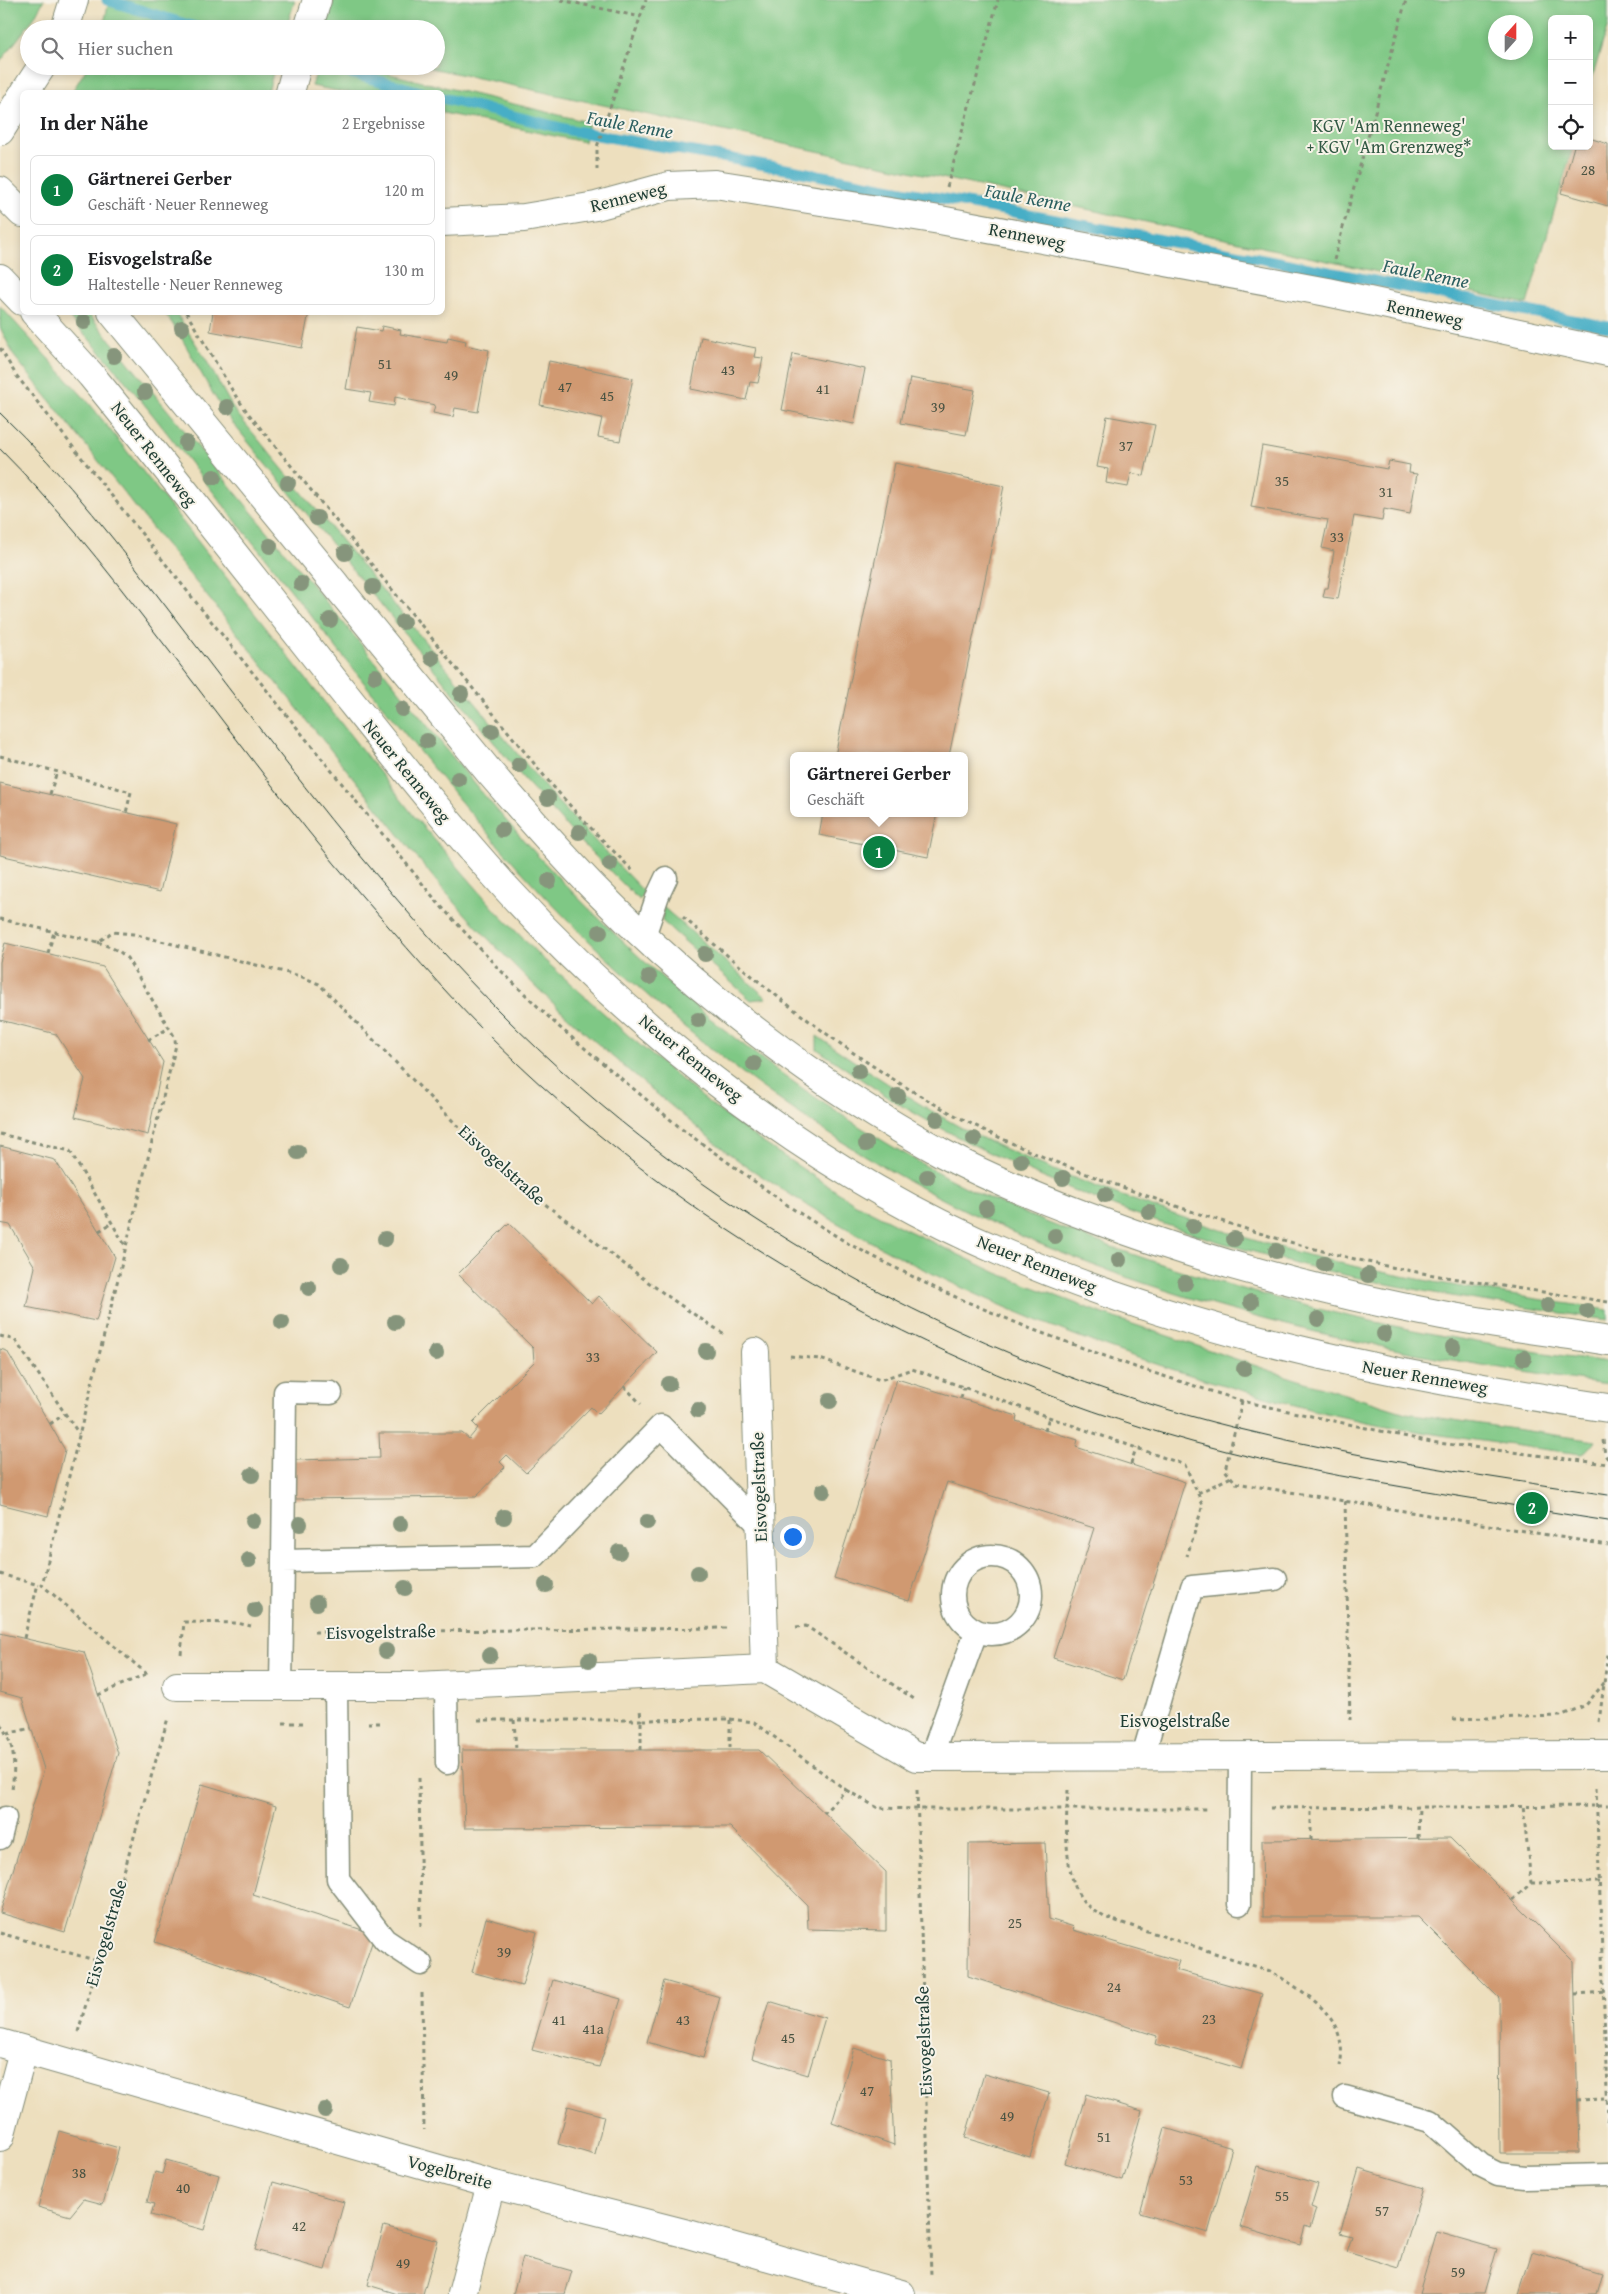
<!DOCTYPE html>
<html lang="de">
<meta charset="utf-8">
<style>
body{margin:0;font-family:"Gentium Book Plus",serif;background:#f6f6f6;color:#202124}
.controls{position:absolute;right:15px;top:15px;display:grid;overflow:hidden;border-radius:8px;box-shadow:0 2px 8px #0003}
.controls button{width:45px;height:45px;display:grid;place-items:center;padding:0;border:0;border-bottom:1px solid #e0e0e0;background:#fff;color:#202124;font:25px sans-serif}
.compass{position:absolute;left:1488px;top:15px;width:45px;height:45px;border-radius:50%;background:#fff;box-shadow:0 2px 8px #0003;rotate:21deg}
.you{position:absolute;left:792px;top:1536px;width:18px;height:18px;margin:-12px;border:4px solid #fff;border-radius:50%;background:#1a73e8;box-shadow:0 0 0 8px #1a73e833}
.badge{display:grid;place-items:center;width:32px;height:32px;border-radius:50%;background:#0b8043;color:#fff;font-size:16px;font-weight:700}
.pin{position:absolute;translate:-50% -50%;border:2px solid #fff;box-shadow:0 1px 5px #0006}
.popup{position:absolute;left:790px;top:752px;width:178px;height:65px;box-sizing:border-box;display:grid;place-content:center;border-radius:8px;background:#fff;filter:drop-shadow(0 1px 4px #0005);font-size:16px;white-space:nowrap;color:#757577}
.popup b{font-size:19px;color:#202124}
.popup::after{content:'';position:absolute;left:50%;top:100%;margin-left:-10px;border:10px solid transparent;border-top-color:#fff}
.list{margin:0;padding:0;list-style:none}
h2{display:flex;justify-content:space-between;align-items:center;height:65px;margin:0;padding:0 20px;font-size:21px}
h2 small{font-size:16px;font-weight:400;color:#757577}
.list li{display:grid;grid-template-columns:32px 1fr auto;gap:15px;align-items:center;box-sizing:border-box;height:70px;margin:0 10px 10px;padding:0 10px;border:1px solid #e0e0e0;border-radius:8px}
.list b{display:block;font-size:19px;white-space:nowrap}
.list p{margin:0;font-size:16px;white-space:nowrap;color:#757577}
.list em{font-size:16px;font-style:normal;color:#757577}
.icon{flex:none;width:28px;height:28px;fill:none;stroke:currentColor;stroke-width:2;stroke-linecap:round;stroke-linejoin:round}
.map{position:relative;flex:none;width:1608px;height:2294px;overflow:hidden}
.search{position:absolute;background:#fff;box-shadow:0 2px 8px #0003;left:20px;top:20px;width:425px;height:55px;display:flex;align-items:center;gap:12px;box-sizing:border-box;padding:0 18px;border-radius:28px;color:#757577;font-size:19px}
.panel{position:absolute;background:#fff;box-shadow:0 2px 8px #0003;left:20px;top:90px;width:425px;height:225px;border-radius:8px}
.map>svg:first-child{display:block}
.green{fill:#7fc885;stroke:#4f825c;fill-rule:evenodd}
.lines{fill:none;stroke-linecap:round;stroke-linejoin:round}
.stream{stroke:#46aec6;stroke-width:11}
.building{fill:#d09971}
.service-casing{stroke:#868e79;stroke-width:25}
.minor-casing{stroke:#868e79;stroke-width:30}
.primary-casing{stroke:#868e79;stroke-width:30}
.path{stroke:#868e79;stroke-width:3;stroke-dasharray:4 4;stroke-linecap:butt}
.service{stroke:#fff;stroke-width:22}
.minor{stroke:#fff;stroke-width:28}
.primary{stroke:#fff;stroke-width:28}
.tram{stroke:#1f3d34;stroke-width:1}
.tree{fill:#86957b}
.labels{text-anchor:middle;stroke-width:4;stroke-linejoin:round;paint-order:stroke}
.number-label{font-size:15px;fill:#4b5443}
.park-label{font-size:18px;fill:#325944;stroke:#f7f3e8}
.street-label{font-size:18px;fill:#1f3d34;stroke:#f7f3e8}
.water-label{font-size:19px;font-style:italic;fill:#2b5f60;stroke:#f7f3e8}
</style>
<div class="map">
<svg width="1608" height="2294" viewBox="0 0 1608 2294">
<rect width="100%" height="100%" fill="#f7f3e8"/>
<filter id="ink" filterUnits="userSpaceOnUse"><feTurbulence type="fractalNoise" baseFrequency=".02" numOctaves="2"/><feDisplacementMap in="SourceGraphic" scale="10" xChannelSelector="R" yChannelSelector="G"/><feConvolveMatrix kernelMatrix="1 2 1 2 8 2 1 2 1" color-interpolation-filters="sRGB"/></filter>
<filter id="wash" filterUnits="userSpaceOnUse"><feTurbulence type="fractalNoise" baseFrequency=".0096" numOctaves="4" result="noise"/><feDisplacementMap in="SourceGraphic" scale="20" xChannelSelector="R" yChannelSelector="G"/><feGaussianBlur stdDeviation="1.12" result="paint"/><feColorMatrix in="noise" values="0 0 0 0 0 0 0 0 0 0 0 0 0 0 0 0 0 1.4 0 .05"/><feComposite in="paint" operator="in"/></filter>
<g filter="url(#wash)">
<rect width="100%" height="100%" fill="#eddfbe"/>
<!-- green -->
<path class="green" d="M0,0H44L34,18L0,62Z
M109,0H295L286,29H103Z
M334,0H1608V25L1589,89V19H1552V146H1573L1527,304L422,66H436V29H325ZM1496,22H1526V52H1496Z
M88,66H275L268,92H72Z
M318,66H357L588,122L584,142L443,113L442,92H343L312,86Z
M0,306L89,403L414,816L497,912L541,957L629,1036L714,1107L759,1140L854,1203L907,1230L997,1273L1103,1314L1283,1375L1406,1413L1596,1441C1592,1447 1589,1451 1581,1454C1510,1445 1438,1436 1367,1422C1320,1413 1273,1399 1227,1386C1058,1337 898,1268 751,1169C722,1150 696,1126 669,1104C587,1038 510,966 441,887L14,356L0,327Z
M65,313H88C181,427 276,541 370,655C419,714 466,776 517,833C641,971 787,1093 952,1180C997,1204 1045,1222 1093,1240C1259,1302 1432,1339 1608,1362V1384C1572,1380 1537,1374 1501,1368C1290,1335 1076,1277 889,1170C745,1088 607,970 498,845C408,742 325,632 239,525C182,453 128,379 65,313Z
M165,313H176L205,358L234,410L553,797L644,892L639,900L577,838L523,778L231,421C206,388 190,347 165,313Z
M663,907L767,998L751,1000L662,921Z
M817,1036C864,1068 910,1100 960,1127C1022,1159 1087,1184 1153,1207C1226,1233 1301,1256 1377,1271C1454,1287 1531,1298 1608,1310V1320C1530,1308 1451,1298 1373,1281C1214,1248 1042,1189 902,1106C873,1088 845,1068 817,1049Z"/>
<g class="lines">
<!-- stream -->
<path class="stream" d="M107,0L201,29
M324,66L421,92
M442,98L569,130L733,159L1268,260L1608,327"/>
</g>
<g id="blocks">
<!-- building -->
<path class="building" d="M1589,138L1608,144V206L1561,193L1574,146H1589Z
M213,312H309L302,348L210,331Z
M382,326L401,330L400,334L447,342L448,337L466,341L465,345L489,350L478,412L455,408L453,417L433,413L435,405L395,397L394,406L369,402L371,393L346,389L357,327L381,331Z
M701,337L756,348L754,357L763,358L758,383L750,382L746,400L691,389Z
M793,354L865,369L854,424L782,410Z
M549,361L633,378L620,441L598,437L602,418L540,405Z
M910,378L975,390L966,435L901,423Z
M1107,416L1155,425L1144,476L1131,473L1128,487L1106,483L1108,469L1097,467Z
M1262,446L1387,469L1389,461L1410,465L1409,473L1417,474L1410,514L1384,509L1382,521L1354,516L1338,599L1323,597L1325,588H1328L1334,551L1322,548L1328,520L1251,507Z
M895,463L1004,486L949,756H835Z
M0,783L176,824L160,892L0,855Z
M823,813H937L928,857L819,835Z
M5,943L103,967L163,1062L148,1135L75,1117L85,1079L56,1034L0,1020V962Z
M0,1146L55,1160L115,1257L96,1321L26,1307L35,1267L10,1225L0,1223Z
M509,1223L592,1304L599,1296L657,1352L598,1414L591,1407L526,1473L507,1455L500,1462L505,1467L476,1497L294,1499V1460L380,1458L379,1433H462L469,1439L478,1428L473,1423L534,1362L533,1348L458,1274Z
M0,1349L7,1351L65,1450L48,1516L0,1504Z
M897,1379L1017,1416L1016,1421L1078,1440L1076,1447L1185,1482L1123,1680L1053,1658L1094,1528L947,1482L909,1601L834,1578Z
M0,1633L84,1652L118,1753L65,1932L0,1913L44,1769L22,1698L0,1692Z
M462,1750H759L886,1872V1931L808,1929L807,1905L730,1827L465,1828Z
M202,1784L276,1806L253,1895L375,1934L350,2007L155,1942Z
M1450,1838L1574,1962L1579,2153H1500L1499,1998L1418,1917H1263L1262,1840Z
M1045,1843L1049,1919L1074,1927L1073,1930L1179,1961L1176,1970L1262,1994L1241,2069L1155,2044L1157,2036L968,1976L969,1844Z
M486,1918L537,1932L522,1986L472,1972Z
M553,1980L621,1999L599,2067L532,2050Z
M664,1981L720,1997L703,2058L647,2042Z
M769,2001L825,2018L808,2075L752,2058Z
M854,2048L890,2059L894,2145L832,2123Z
M984,2074L1049,2093L1030,2157L965,2138Z
M1086,2094L1142,2111L1122,2180L1065,2163Z
M568,2106L604,2116L595,2155L558,2144Z
M1165,2128L1232,2148L1208,2233L1140,2213Z
M59,2131L119,2148L103,2204L84,2199L70,2216L38,2207Z
M166,2160L219,2175L204,2230L151,2215L154,2204L147,2202L155,2172L162,2174Z
M1258,2166L1318,2184L1311,2207L1316,2209L1310,2228L1305,2226L1300,2245L1240,2227Z
M1359,2169L1423,2188L1399,2268L1347,2252L1352,2236L1340,2233Z
M273,2182L344,2202L325,2270L255,2250Z
M384,2226L438,2241L423,2294H398L368,2285Z
M1437,2232L1497,2249L1484,2294H1419Z
M1532,2252L1603,2273L1597,2294H1519Z
M523,2257L572,2271L565,2294H513Z"/>
</g>
</g>
<g filter="url(#ink)">
<use href="#blocks" fill-opacity="0" stroke="#868e79" stroke-width="1"/>
<g class="lines">
<!-- service casing -->
<g class="service-casing">
<path id="service" d="M644,936L658,895L666,878
M953 1595a39 39 0 1 1 78 0a39 39 0 1 1-78 0Z
M283,1561L285,1392L331,1393
M446,1685L447,1763
M281,1686L283,1561L535,1556L661,1426L760,1526
M336,1686L338,1879L385,1940L421,1964
M1143,1756L1192,1587L1275,1579
M931,1757L976,1632
M0,1838L5,1818
M1239,1904L1240,1756
M1345,2097L1430,2121L1480,2165L1498,2174L1525,2177L1608,2175"/>
</g>
<!-- minor casing -->
<g class="minor-casing">
<path id="minor" d="M65,29L74,0
M308,29L317,0
M25,92L42,66
M290,92L297,66
M0,131L22,96
M442,222L524,218L596,206L669,186L715,184L940,220L1327,292L1608,352
M755,1352L765,1669
M177,1686H417L765,1669L916,1757L1608,1755
M0,2043L491,2184L688,2234L901,2294
M0,2137L23,2051
M462,2294L491,2184"/>
</g>
<!-- primary casing -->
<g class="primary-casing">
<path id="primary" d="M0,191L22,213
M0,278L22,301
M34,312L91,375C174,477 255,580 336,683C392,753 447,823 507,889C645,1040 818,1174 1006,1254C1198,1336 1403,1378 1608,1408
M112,312L490,773C524,812 558,851 594,888C695,991 817,1085 944,1154C989,1178 1038,1198 1086,1216C1201,1260 1321,1292 1442,1315C1497,1325 1553,1332 1608,1341"/>
</g>
<!-- path -->
<path class="path" d="M561,0L641,17
M597,170V147L646,0
M947,187L998,0
M1334,260L1406,0
M186,312L235,395L248,413L550,783L581,818L635,873
M0,348L16,375L199,606L438,903L497,967L558,1026L683,1130L793,1209L849,1244L937,1289L1031,1329L1135,1367L1242,1401L1431,1442L1608,1464
M0,756L131,792L126,813
M50,794L57,771
M683,917C777,1000 876,1078 988,1132C1045,1160 1105,1181 1164,1202C1237,1227 1310,1250 1386,1266C1459,1281 1534,1290 1608,1302
M0,919L98,942L112,932L133,934L300,976L319,984L489,1158C519,1185 551,1209 584,1233C630,1269 676,1304 726,1335
M98,942L119,951L127,958L174,1036L176,1045L42,1585L147,1674
M48,953L54,932
M148,1040L169,1028
M0,1134L70,1151L126,1247
M99,1231L112,1223
M0,1336L15,1340L79,1434
M790,1356L820,1359L880,1380L912,1369L1185,1465L1203,1505L1187,1556
M624,1386L641,1404
M961,1398L964,1387
M1242,1401L1225,1470L1236,1483L1608,1545
M50,1424L65,1414
M1045,1431L1049,1417
M1603,1440L1605,1455L1608,1459
M1131,1464L1136,1448
M1198,1493L1231,1477
M1345,1501L1350,1720
M0,1574L39,1585
M796,1627L806,1626L917,1701
M314,1632L730,1628
M24,1638L38,1584
M181,1654L184,1622L237,1623L251,1626
M98,1695L146,1674
M730,1719L754,1722L846,1790L824,1813
M1453,1719L1560,1716L1586,1705L1604,1683
M478,1720H641L640,1709
M514,1720L516,1750
M1599,1722L1608,1653
M283,1723H304
M368,1723H384
M0,1724C16,1746 15,1764 12,1790
M7,1734L31,1728
M641,1750V1720L730,1719V1750
M419,1778L421,1927
M1596,1788L1608,2120
M846,1790L878,1808L917,1809H1209
M917,1790L931,2276
M1068,1790C1066,1821 1062,1883 1088,1906C1092,1911 1099,1913 1104,1917L1270,1971C1306,1993 1350,2017 1340,2066
M1270,1808L1608,1806
M1418,1838L1419,1807
M1311,1840V1808
M1531,1883L1601,1882
M1513,1900L1531,1883L1523,1806
M0,1933L98,1961
M422,1993L424,2130
M1575,1994L1605,1992
M78,2032L168,1718
M1577,2100L1607,2099"/>
<!-- service -->
<use href="#service" class="service"/>
<!-- minor -->
<use href="#minor" class="minor"/>
<!-- primary -->
<use href="#primary" class="primary"/>
<!-- tram -->
<path class="tram" d="M0,413C66,476 122,549 177,621C245,709 312,799 384,884C420,927 459,971 499,1011C700,1214 962,1361 1240,1429C1361,1459 1485,1476 1608,1495
M0,449C55,504 103,565 150,626C220,716 287,809 362,896C402,942 441,988 484,1031C679,1226 926,1368 1192,1442C1289,1469 1389,1485 1488,1501C1528,1508 1568,1515 1608,1521"/>
</g>
<!-- trees -->
<g class="tree">
<circle cx="84" cy="322" r="8"/>
<circle cx="182" cy="328" r="8"/>
<circle cx="114" cy="356" r="8"/>
<circle cx="145" cy="392" r="8"/>
<circle cx="227" cy="407" r="8"/>
<circle cx="186" cy="443" r="8"/>
<circle cx="214" cy="477" r="8"/>
<circle cx="288" cy="483" r="8"/>
<circle cx="317" cy="518" r="8"/>
<circle cx="270" cy="546" r="8"/>
<circle cx="345" cy="553" r="8"/>
<circle cx="301" cy="584" r="8"/>
<circle cx="373" cy="587" r="8"/>
<circle cx="330" cy="620" r="8"/>
<circle cx="403" cy="622" r="8"/>
<circle cx="432" cy="658" r="8"/>
<circle cx="375" cy="676" r="8"/>
<circle cx="461" cy="694" r="8"/>
<circle cx="402" cy="709" r="8"/>
<circle cx="492" cy="731" r="8"/>
<circle cx="427" cy="741" r="8"/>
<circle cx="519" cy="765" r="8"/>
<circle cx="458" cy="779" r="8"/>
<circle cx="548" cy="798" r="8"/>
<circle cx="502" cy="830" r="8"/>
<circle cx="579" cy="832" r="8"/>
<circle cx="610" cy="864" r="8"/>
<circle cx="549" cy="881" r="8"/>
<circle cx="600" cy="932" r="8"/>
<circle cx="705" cy="954" r="8"/>
<circle cx="649" cy="977" r="8"/>
<circle cx="698" cy="1020" r="8"/>
<circle cx="754" cy="1064" r="8"/>
<circle cx="859" cy="1071" r="8"/>
<circle cx="898" cy="1096" r="8"/>
<circle cx="937" cy="1119" r="8"/>
<circle cx="974" cy="1139" r="8"/>
<circle cx="866" cy="1144" r="8"/>
<circle cx="298" cy="1152" r="8"/>
<circle cx="1021" cy="1161" r="8"/>
<circle cx="927" cy="1177" r="8"/>
<circle cx="1063" cy="1178" r="8"/>
<circle cx="1105" cy="1195" r="8"/>
<circle cx="986" cy="1208" r="8"/>
<circle cx="1149" cy="1212" r="8"/>
<circle cx="1193" cy="1226" r="8"/>
<circle cx="1055" cy="1236" r="8"/>
<circle cx="385" cy="1239" r="8"/>
<circle cx="1234" cy="1239" r="8"/>
<circle cx="1276" cy="1251" r="8"/>
<circle cx="1119" cy="1260" r="8"/>
<circle cx="1324" cy="1264" r="8"/>
<circle cx="341" cy="1265" r="8"/>
<circle cx="1368" cy="1275" r="8"/>
<circle cx="1185" cy="1283" r="8"/>
<circle cx="309" cy="1288" r="8"/>
<circle cx="1251" cy="1302" r="8"/>
<circle cx="1548" cy="1305" r="8"/>
<circle cx="1587" cy="1311" r="8"/>
<circle cx="1318" cy="1319" r="8"/>
<circle cx="282" cy="1322" r="8"/>
<circle cx="395" cy="1322" r="8"/>
<circle cx="1384" cy="1334" r="8"/>
<circle cx="1453" cy="1347" r="8"/>
<circle cx="706" cy="1351" r="8"/>
<circle cx="436" cy="1353" r="8"/>
<circle cx="1524" cy="1358" r="8"/>
<circle cx="1244" cy="1369" r="8"/>
<circle cx="669" cy="1384" r="8"/>
<circle cx="830" cy="1401" r="8"/>
<circle cx="698" cy="1410" r="8"/>
<circle cx="252" cy="1475" r="8"/>
<circle cx="823" cy="1491" r="8"/>
<circle cx="504" cy="1517" r="8"/>
<circle cx="253" cy="1521" r="8"/>
<circle cx="647" cy="1522" r="8"/>
<circle cx="300" cy="1524" r="8"/>
<circle cx="400" cy="1524" r="8"/>
<circle cx="619" cy="1552" r="8"/>
<circle cx="249" cy="1560" r="8"/>
<circle cx="698" cy="1573" r="8"/>
<circle cx="546" cy="1585" r="8"/>
<circle cx="405" cy="1588" r="8"/>
<circle cx="317" cy="1603" r="8"/>
<circle cx="255" cy="1610" r="8"/>
<circle cx="386" cy="1651" r="8"/>
<circle cx="490" cy="1655" r="8"/>
<circle cx="589" cy="1660" r="8"/>
<circle cx="325" cy="2110" r="8"/>
</g>
</g>
<g class="labels">
<!-- number labels -->
<g class="number-label">
<text x="1588" y="175">28</text>
<text x="385" y="369">51</text>
<text x="728" y="375">43</text>
<text x="451" y="380">49</text>
<text x="565" y="392">47</text>
<text x="823" y="394">41</text>
<text x="607" y="401">45</text>
<text x="938" y="412">39</text>
<text x="1126" y="451">37</text>
<text x="1282" y="486">35</text>
<text x="1386" y="497">31</text>
<text x="1337" y="542">33</text>
<text x="593" y="1362">33</text>
<text x="1015" y="1928">25</text>
<text x="504" y="1957">39</text>
<text x="1114" y="1992">24</text>
<text x="1209" y="2024">23</text>
<text x="559" y="2025">41</text>
<text x="683" y="2025">43</text>
<text x="593" y="2034">41a</text>
<text x="788" y="2043">45</text>
<text x="867" y="2096">47</text>
<text x="1007" y="2121">49</text>
<text x="1104" y="2142">51</text>
<text x="79" y="2178">38</text>
<text x="1186" y="2185">53</text>
<text x="183" y="2193">40</text>
<text x="1282" y="2201">55</text>
<text x="1382" y="2216">57</text>
<text x="299" y="2231">42</text>
<text x="403" y="2268">49</text>
<text x="1458" y="2277">59</text>
</g>
<!-- park labels -->
<g class="park-label">
<text x="1389" y="132">KGV 'Am Renneweg'<tspan x="1389" dy="21">+ KGV 'Am Grenzweg*</tspan></text>
</g>
<!-- street labels -->
<g class="street-label">
<text transform="translate(628 197) rotate(-14)" y="6">Renneweg</text>
<text transform="translate(1027 236) rotate(11)" y="6">Renneweg</text>
<text transform="translate(1425 313) rotate(12)" y="6">Renneweg</text>
<text transform="translate(154 454) rotate(52)" y="6">Neuer Renneweg</text>
<text transform="translate(407 771) rotate(51)" y="6">Neuer Renneweg</text>
<text transform="translate(691 1058) rotate(39)" y="6">Neuer Renneweg</text>
<text transform="translate(502 1165) rotate(42)" y="6">Eisvogelstraße</text>
<text transform="translate(1037 1264) rotate(22)" y="6">Neuer Renneweg</text>
<text transform="translate(1425 1377) rotate(10)" y="6">Neuer Renneweg</text>
<text transform="translate(759 1487) rotate(-92)" y="6">Eisvogelstraße</text>
<text transform="translate(381 1632) rotate(-1)" y="6">Eisvogelstraße</text>
<text x="1175" y="1727">Eisvogelstraße</text>
<text transform="translate(106 1933) rotate(-74)" y="6">Eisvogelstraße</text>
<text transform="translate(924 2041) rotate(-92)" y="6">Eisvogelstraße</text>
<text transform="translate(450 2172) rotate(15)" y="6">Vogelbreite</text>
</g>
<!-- water labels -->
<g class="water-label">
<text transform="translate(630 124) rotate(10)" y="7">Faule Renne</text>
<text transform="translate(1028 197) rotate(10)" y="7">Faule Renne</text>
<text transform="translate(1426 273) rotate(11)" y="7">Faule Renne</text>
</g>
</g>
</svg>
<div class="controls">
<button>+</button>
<button>−</button>
<button><svg class="icon" aria-label="locate" viewBox="0 0 24 24"><circle cx="12" cy="12" r="6"/><path d="M12 2v4M12 18v4M2 12h4M18 12h4"/></svg></button>
</div>
<svg class="compass" viewBox="-18 -18 36 36"><path d="M0-13l5 13h-10z" fill="#e53935"/><path d="M0 13l5-13h-10z" fill="#757577"/></svg>
<div class="you"></div>
<div class="pin badge" style="left:879px;top:852px">1</div>
<div class="popup"><b>Gärtnerei Gerber</b>Geschäft</div>
<div class="pin badge" style="left:1532px;top:1508px">2</div>
<div class="search"><svg class="icon" aria-label="search" viewBox="0 0 24 24"><circle cx="10" cy="10" r="6"/><path d="M15 15l6 6"/></svg>Hier suchen</div>
<section class="panel">
<h2>In der Nähe<small>2 Ergebnisse</small></h2>
<ul class="list">
<li><span class="badge">1</span><div><b>Gärtnerei Gerber</b><p>Geschäft · Neuer Renneweg</p></div><em>120 m</em></li>
<li><span class="badge">2</span><div><b>Eisvogelstraße</b><p>Haltestelle · Neuer Renneweg</p></div><em>130 m</em></li>
</ul>
</section>
</div>
